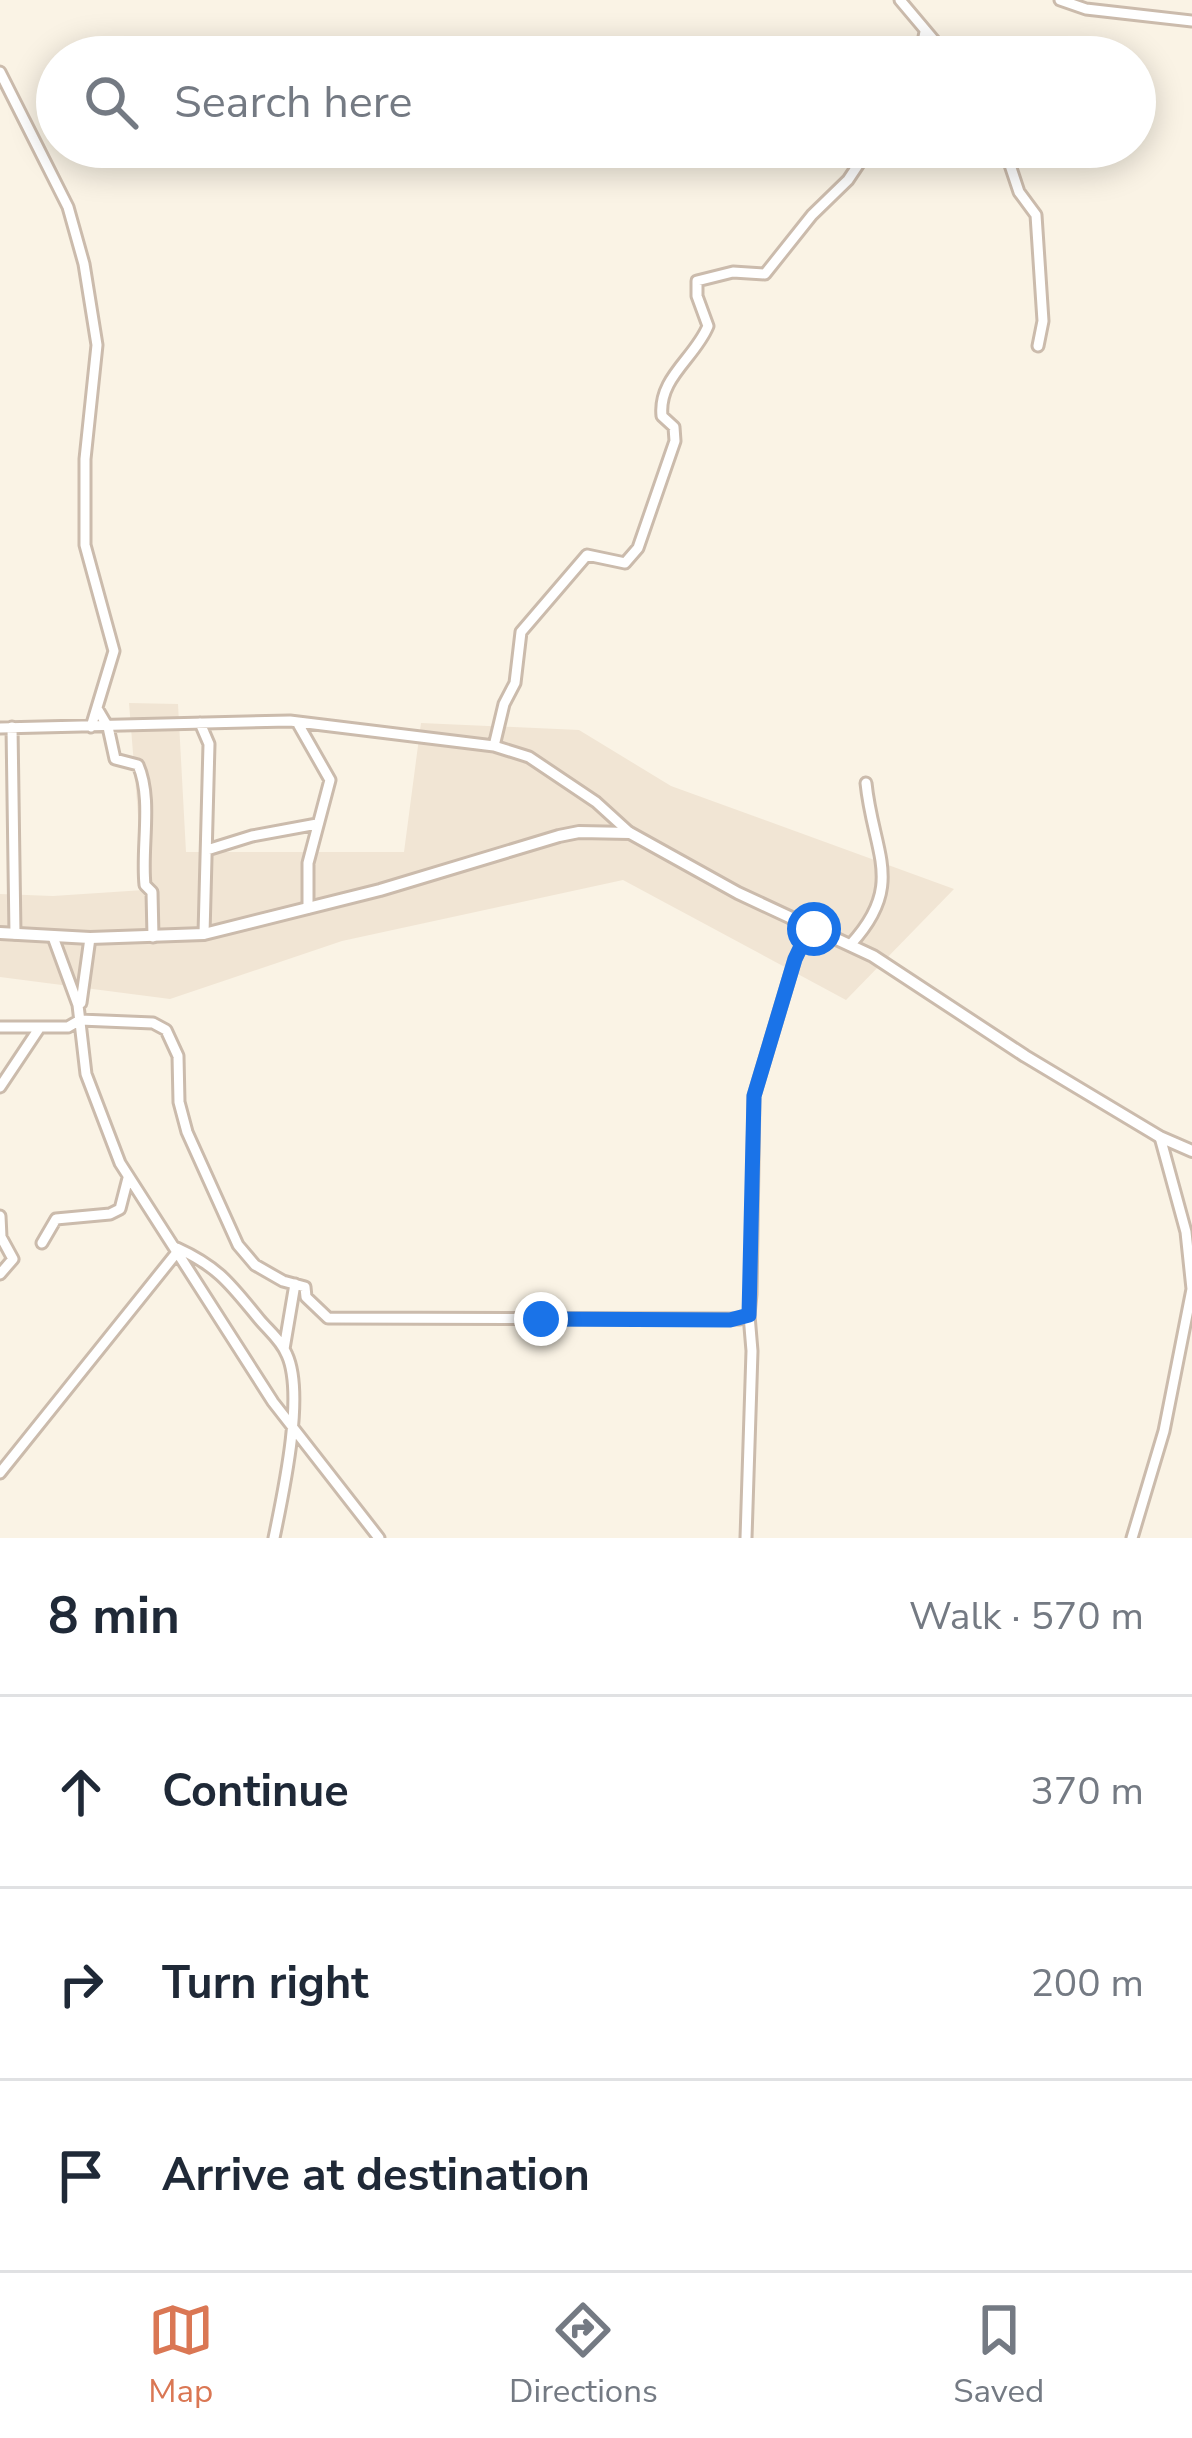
<!DOCTYPE html>
<meta charset="utf-8">
<style>
body{margin:0;font-family:"Nunito Sans",sans-serif;background:#f6f6f7;color:#1f2937}
.stop{position:absolute;width:36px;height:36px;margin:-27px;border:9px solid #1a73e8;border-radius:50%;background:#fff}
.stop.end{background:#1a73e8;border-color:#fff;box-shadow:0 3px 12px #0008}
.list{margin:0;padding:0;list-style:none}
h2{display:flex;justify-content:space-between;align-items:center;height:156px;margin:0;padding:0 48px;font-size:51px}
h2 small{font-size:39px;font-weight:400;color:#747a83}
.list li{display:grid;grid-template-columns:78px 1fr auto;gap:36px;align-items:center;box-sizing:border-box;height:192px;padding:0 48px;border-top:3px solid #e0e1e3}
.list b{display:block;font-size:45px;white-space:nowrap}
.list em{font-size:39px;font-style:normal;color:#747a83}
.icon{flex:none;width:66px;height:66px;fill:none;stroke:currentColor;stroke-width:2;stroke-linecap:round;stroke-linejoin:round}
.map{position:relative;flex:none;width:1192px;height:1538px;overflow:hidden}
.search{position:absolute;background:#fff;box-shadow:0 6px 30px #0003;left:36px;right:36px;top:36px;height:132px;display:flex;align-items:center;gap:30px;box-sizing:border-box;padding:0 42px;border-radius:66px;color:#747a83;font-size:45px}
.sheet{height:732px;background:#fff}
nav{display:flex;justify-content:space-around;align-items:center;box-sizing:border-box;height:168px;border-top:3px solid #e0e1e3;background:#fff;font-size:33px;color:#747a83}
nav a{display:grid;justify-items:center;gap:6px}
nav .on{color:#da7754}
.map>svg:first-child{display:block}
.residential{fill:#f1e5d4}
.lines{fill:none;stroke-linecap:round;stroke-linejoin:round}
.minor-casing{stroke:#cbbbac;stroke-width:15}
.tertiary-casing{stroke:#cbbbac;stroke-width:16}
.minor{stroke:#fff;stroke-width:9}
.tertiary{stroke:#fff;stroke-width:10}
.route{stroke:#1a73e8;stroke-width:15}
</style>
<div class="map">
<svg width="1192" height="1538" viewBox="0 0 1192 1538">
<rect width="100%" height="100%" fill="#faf3e5"/>
<!-- residential -->
<path class="residential" d="M129,703L178,704L186,852H404L421,723L579,730L671,786L954,889L846,1000L623,880L342,941L170,999L0,977V894L53,896L144,890Z"/>
<g class="lines">
<!-- minor casing -->
<g class="minor-casing">
<path id="minor" d="M900,0L948,57
M1060,0L1086,9L1192,21
M920,57L925,32
M0,72L68,207L84,264L97,345L85,459V545L114,651L91,727
M1004,147L1019,192L1036,215L1043,321L1038,346
M98,710L108,727L115,759L138,765C153,799 141,847 145,885L152,892L153,937
M297,722L330,780L308,863V908
M200,723L209,744L204,934
M12,727L15,934
M0,728L290,721L494,746L529,757L596,802L630,833
M494,746L504,704L515,683L521,632L587,555L625,563L638,548L675,441L674,427L662,416C658,378 695,358 708,326L697,296V281L733,272L765,274L812,215L848,180L870,147
M207,850L252,836L317,824
M53,937L78,1005L86,1074L120,1163L273,1402L379,1538
M851,944C906,884 873,853 866,783
M81,1003L90,938
M0,1027H68L80,1020L153,1023L166,1030L178,1056L179,1102L187,1132L238,1245L255,1265L283,1281L305,1287L306,1297L328,1318L740,1319L749,1315L751,1294L754,1096L795,959L806,936L814,929
M0,1087L40,1027
M0,1216L1,1237L13,1259L0,1274
M42,1243L56,1219L110,1214L120,1209L128,1178
M177,1248C219,1267 231,1285 259,1319C269,1331 281,1340 287,1355C305,1395 283,1494 274,1538
M284,1349L295,1284
M0,1473L178,1251
M746,1538L752,1351L749,1315
M1132,1538L1164,1431L1192,1289L1186,1232L1160,1137"/>
</g>
<!-- tertiary casing -->
<g class="tertiary-casing">
<path id="tertiary" d="M0,933L90,938L204,934L380,890L559,836L579,832L630,833L738,893L873,956L1025,1056L1160,1137L1192,1151"/>
</g>
<!-- minor -->
<use href="#minor" class="minor"/>
<!-- tertiary -->
<use href="#tertiary" class="tertiary"/>
</g>
<g class="lines">
<!-- route -->
<path class="route" d="M541,1319L730,1320L749,1315L754,1096L795,959L806,936L814,929"/>
</g>
</svg>
<div class="stop" style="left:814px;top:929px"></div>
<div class="stop end" style="left:541px;top:1319px"></div>
<div class="search"><svg class="icon" aria-label="search" viewBox="0 0 24 24"><circle cx="10" cy="10" r="6"/><path d="M15 15l6 6"/></svg>Search here</div>
</div>
<section class="sheet">
<h2>8 min<small>Walk · 570 m</small></h2>
<ul class="list">
<li><svg class="icon" aria-label="ahead" viewBox="0 0 24 24"><path d="M12 20V5M6 11l6-6 6 6"/></svg><div><b>Continue</b></div><em>370 m</em></li>
<li><svg class="icon" aria-label="right" viewBox="0 0 24 24"><path d="M7 20v-9h11M14 6l5 5-5 5"/></svg><div><b>Turn right</b></div><em>200 m</em></li>
<li><svg class="icon" aria-label="arrive" viewBox="0 0 24 24"><path d="M6 21V4h12l-3 4 3 4H6"/></svg><div><b>Arrive at destination</b></div></li>
</ul>
</section>
<nav>
<a class="on"><svg class="icon" aria-label="map" viewBox="0 0 24 24"><path d="M3 6l6-2 6 2 6-2v14l-6 2-6-2-6 2zM9 4v14M15 6v14"/></svg>Map</a>
<a><svg class="icon" aria-label="directions" viewBox="0 0 24 24"><path d="M12 3l9 9-9 9-9-9zM9 14v-3h6M13 9l2 2-2 2"/></svg>Directions</a>
<a><svg class="icon" aria-label="saved" viewBox="0 0 24 24"><path d="M7 4h10v16l-5-4-5 4z"/></svg>Saved</a>
</nav>
